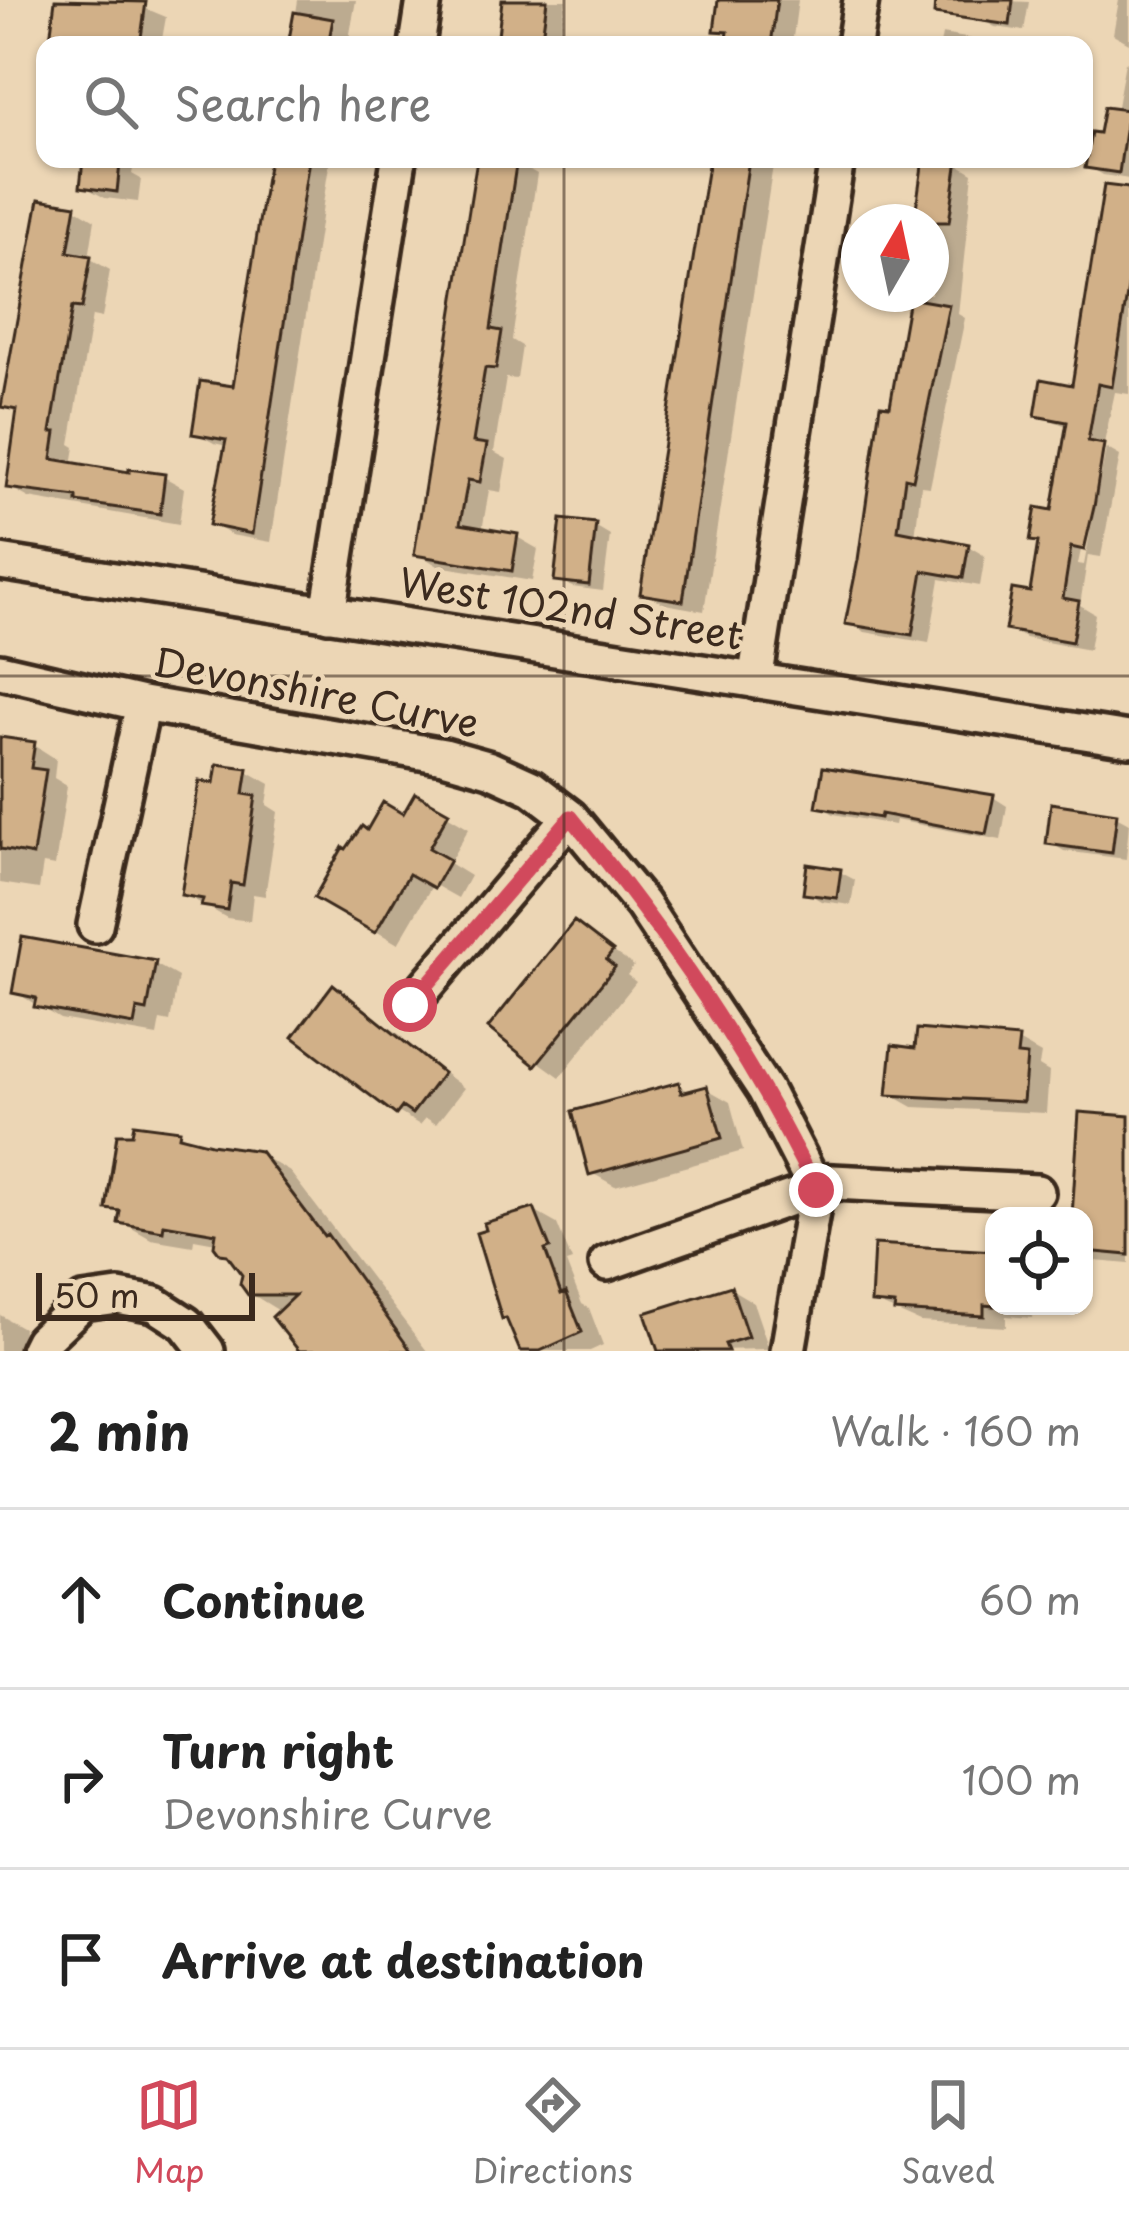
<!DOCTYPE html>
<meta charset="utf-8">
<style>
body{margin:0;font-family:"Playpen Sans",sans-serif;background:#f6f6f6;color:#222}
.controls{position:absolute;right:36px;bottom:36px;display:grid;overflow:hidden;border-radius:24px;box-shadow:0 3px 9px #0004}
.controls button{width:108px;height:108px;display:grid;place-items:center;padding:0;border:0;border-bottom:3px solid #e0e0e0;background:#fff;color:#222;font:60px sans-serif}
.compass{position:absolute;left:841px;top:204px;width:108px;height:108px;border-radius:50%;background:#fff;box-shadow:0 3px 9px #0004;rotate:9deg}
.scale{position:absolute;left:36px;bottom:30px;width:219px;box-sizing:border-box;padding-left:12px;border:6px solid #3b2a1e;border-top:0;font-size:33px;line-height:42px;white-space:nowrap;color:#3b2a1e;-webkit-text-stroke:9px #ecd6b5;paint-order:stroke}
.stop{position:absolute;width:36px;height:36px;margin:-27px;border:9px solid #d1495b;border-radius:50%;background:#fff}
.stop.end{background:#d1495b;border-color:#fff;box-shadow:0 3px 12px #0008}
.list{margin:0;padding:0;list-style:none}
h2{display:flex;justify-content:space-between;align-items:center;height:156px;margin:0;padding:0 48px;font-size:51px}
h2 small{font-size:39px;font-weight:400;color:#767676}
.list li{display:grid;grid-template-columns:78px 1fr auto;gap:36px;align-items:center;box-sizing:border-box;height:180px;padding:0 48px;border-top:3px solid #e0e0e0}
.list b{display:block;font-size:45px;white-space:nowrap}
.list p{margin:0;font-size:39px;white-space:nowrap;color:#767676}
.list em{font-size:39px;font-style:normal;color:#767676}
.icon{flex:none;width:66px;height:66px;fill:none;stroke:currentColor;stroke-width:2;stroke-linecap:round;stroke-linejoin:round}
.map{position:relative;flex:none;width:1129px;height:1351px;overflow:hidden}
.search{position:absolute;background:#fff;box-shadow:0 3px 9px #0004;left:36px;right:36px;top:36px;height:132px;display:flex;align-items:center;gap:30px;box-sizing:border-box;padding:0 42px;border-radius:24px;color:#767676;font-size:45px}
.sheet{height:696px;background:#fff}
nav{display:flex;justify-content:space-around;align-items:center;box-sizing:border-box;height:168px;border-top:3px solid #e0e0e0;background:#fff;font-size:33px;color:#767676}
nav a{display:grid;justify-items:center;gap:6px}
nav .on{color:#d1495b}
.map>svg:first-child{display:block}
.shadow{fill:#0003}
.building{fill:#d1b088;stroke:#3b2a1e;stroke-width:3}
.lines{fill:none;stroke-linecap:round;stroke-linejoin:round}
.minor-casing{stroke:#3b2a1e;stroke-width:42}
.minor{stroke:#ecd6b5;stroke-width:33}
.route{stroke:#d1495b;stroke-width:15}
.grid{fill:none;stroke:#3b2a1e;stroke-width:3;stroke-opacity:0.55}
.labels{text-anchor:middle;stroke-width:9;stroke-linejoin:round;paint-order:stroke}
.street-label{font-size:39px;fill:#3b2a1e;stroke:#ecd6b5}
</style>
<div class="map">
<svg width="1129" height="1351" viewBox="0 0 1129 1351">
<rect width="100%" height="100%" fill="#ecd6b5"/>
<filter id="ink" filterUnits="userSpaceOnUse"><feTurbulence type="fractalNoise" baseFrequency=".00833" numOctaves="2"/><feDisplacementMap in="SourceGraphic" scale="24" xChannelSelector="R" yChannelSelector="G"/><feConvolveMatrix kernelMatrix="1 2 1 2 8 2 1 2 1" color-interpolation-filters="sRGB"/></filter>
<g filter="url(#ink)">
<!-- shadow -->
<path class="shadow" d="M58,0H136L135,4L166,17L161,45H66L53,38Z
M298,0H356L348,45H291Z
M504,0H566L559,45H498Z
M721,0H798L792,45H730L731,37L718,29Z
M983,0L1029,2L1024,31L995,27L980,19Z
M1119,0H1129V43L1113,34Z
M942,34L978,40L985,45H940Z
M1125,62L1129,63V179L1103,175L1088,166L1116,112Z
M45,121V152L40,150Z
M56,159H135L132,174L141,179L138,202L105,198L83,186L86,166Z
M271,159H330L271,542L231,535L213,524L227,446L214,443L195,433L235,389Z
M480,159L516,162L537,174L512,340L522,346L517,379L506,378L494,452L507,459L501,492L489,490L482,531L517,537L538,549L532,581L438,566L417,553Z
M714,159H774L704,611L665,604L644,592Z
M956,163L973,173L958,314L965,318L930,487L921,486L915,537L968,546L985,556L980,586L940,579L929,643L865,632L848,623L913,294H931V222H917Z
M1129,191V394L1115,392L1078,564L1084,565L1106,448L1120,456L1101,557L1088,555L1080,605L1095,614L1089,650L1025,638L1008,629L1032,596L1055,514L1069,427L1038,415L1075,388Z
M75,208L95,220L89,258L110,270L102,318L92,316L70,444L75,447L72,465L164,477L184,488L179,524L29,498L9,487L19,414L4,405Z
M595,526L610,535L603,591L572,587L557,579Z
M0,740L34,745L56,759L54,778L67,786L55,866L43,864L39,889L0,883Z
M247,771L270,784L267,805L278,812L265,896L253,894L250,921L227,918L184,894L217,787Z
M416,797L469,828L449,863L470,876L458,898L433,884L398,944L318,897L368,834L404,818Z
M993,797L1007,806L1001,840L895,820L894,825L834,814L819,806Z
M1116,816L1129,823L1126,859L1064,851L1049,842Z
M840,872L855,880L851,905L821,901L806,892Z
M575,925L634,966L627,975L636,982L560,1077L492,1028Z
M155,964L178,977L170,1022L160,1020L157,1036L60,1019L15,992Z
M334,988L403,1037L401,1041L464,1088L436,1124L426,1118L420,1125L398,1112Z
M1018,1041L1041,1054L1039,1066L1049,1072L1046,1113L913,1107L890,1094L918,1051Z
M678,1085L692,1093L707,1089L730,1102L743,1151L615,1186L592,1173Z
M1082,1115L1129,1119V1264L1095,1261L1084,1255V1216H1074Z
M179,1133L199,1144L259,1154L290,1172L427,1351H303L276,1317L281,1312L250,1293L245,1275L216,1243L194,1239L193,1246L151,1239L121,1222L123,1215L109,1208Z
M534,1211L557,1224L572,1261L566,1263L582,1304L589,1308L603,1345L590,1351H524L487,1269L479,1235Z
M994,1254V1306H1033L1032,1318L1006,1316V1327L920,1322L874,1302Z
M731,1289L753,1302L769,1349L661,1351L649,1315Z
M0,1315L23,1328L22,1338L33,1344L32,1351H0Z"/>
<!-- building -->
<path class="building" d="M55,0L146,2L140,45H91L50,39Z
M502,0H547L541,45H497Z
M718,0H777L771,45H726L728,32L714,31Z
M935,0H1013L1010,25L934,14Z
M294,12L333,19L328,45H288Z
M1104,107L1128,110L1119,173L1085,168L1091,132L1099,133Z
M269,159H309L252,534L209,525L226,440L192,434L200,381L233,386Z
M477,159H517L491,329L502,331L496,369L485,368L473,442L487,444L480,482L468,480L460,524L518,534L512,571L414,555Z
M709,159H749L683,601L640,594Z
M923,159H958L949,222H914Z
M83,160L120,164L117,192L80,187Z
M1104,185L1129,188V282L1112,387L1098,384L1088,441L1104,444L1094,507L1084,550L1071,547L1063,598L1079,601L1072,642L1005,630L1012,589L1030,592L1038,542L1030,541L1036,507L1052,510L1067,422L1035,416L1041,379L1072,385Z
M39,199L76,205L68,252L91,256L82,308L72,307L51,432H56L52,459L129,472V469L165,474L160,514L77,502V497L6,488L17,410L1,407Z
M909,298L949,305L913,480L905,478L898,530L969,544L963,578L923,571L912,635L845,624L858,560L880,405L890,406Z
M561,519L596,523L589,585L554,581Z
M0,737L35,742L31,768L46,770L33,855L0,849Z
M217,764L248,768L244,794L256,796L243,885L231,883L227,910L201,906L203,899L181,895L199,781L214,783Z
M823,767L994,795L986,834L881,814L880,818L816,807Z
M415,793L449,812L429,848L450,860L434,888L409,874L375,933L314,898L343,847L346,849L362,826L367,830L383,802L403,814Z
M1051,803L1117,813L1112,853L1046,844Z
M807,864L841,869L837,898L803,894Z
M574,921L613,951L606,960L615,967L535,1066L488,1028Z
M22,937L156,961L147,1011L137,1009L134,1025L34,1007L36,998L12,993Z
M333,984L443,1073L412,1114L402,1107L396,1115L293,1037Z
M917,1029L1019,1038L1017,1055L1027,1056L1023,1102L887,1095L892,1045L915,1048Z
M679,1082L681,1093L707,1086L722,1138L589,1175L572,1111Z
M1079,1112L1129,1116V1255L1084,1251V1216H1072Z
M134,1124L180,1130L179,1136L211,1144L260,1151L324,1236L327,1234L411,1351H299L272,1317L295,1295H248L240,1284L242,1275L227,1255L220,1254L214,1246L216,1233L164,1224L163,1231L118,1223L120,1211L106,1209L117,1134H132Z
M534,1208L550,1248L545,1250L561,1294L566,1292L582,1332L540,1351H520L506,1318L502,1319L476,1233L486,1230L484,1223Z
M874,1244L994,1251V1306L984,1305V1316L894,1311L895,1305L871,1303Z
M731,1286L748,1337L725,1344L728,1351H658L645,1313Z"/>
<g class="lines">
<!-- minor casing -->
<g class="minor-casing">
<path id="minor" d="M417,45L424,0
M854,45L861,0
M0,562L1129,739
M328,614L399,159
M0,671L143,704L444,756L490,769L532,788L570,817L642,904L765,1090L816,1189L788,1351
M755,681L837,159
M95,925L143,704
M410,1005L570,817
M812,1181L1037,1192
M607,1263L816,1189
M37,1351L42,1341L83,1302L118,1297L155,1304L186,1324L207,1351"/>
</g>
<!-- minor -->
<use href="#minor" class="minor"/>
</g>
</g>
<g class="lines" filter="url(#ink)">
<!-- route -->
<path class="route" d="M410,1005L571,817C666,933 750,1054 816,1190"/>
</g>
<!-- grid -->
<path class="grid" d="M564,0V45M564,159V1351M0,676H1129"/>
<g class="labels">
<!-- street labels -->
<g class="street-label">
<text transform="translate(571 609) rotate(9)" y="14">West 102nd Street</text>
<text transform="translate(316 693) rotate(11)" y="14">Devonshire Curve</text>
</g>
</g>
</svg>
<div class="controls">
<button><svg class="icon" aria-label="locate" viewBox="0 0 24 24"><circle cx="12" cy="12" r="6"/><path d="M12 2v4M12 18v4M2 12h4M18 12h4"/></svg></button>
</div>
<svg class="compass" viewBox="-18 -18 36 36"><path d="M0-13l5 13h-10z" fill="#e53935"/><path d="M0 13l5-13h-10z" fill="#767676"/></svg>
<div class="scale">50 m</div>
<div class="stop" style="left:410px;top:1005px"></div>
<div class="stop end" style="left:816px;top:1190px"></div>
<div class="search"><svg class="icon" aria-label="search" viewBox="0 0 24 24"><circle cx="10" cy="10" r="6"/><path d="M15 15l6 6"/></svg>Search here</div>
</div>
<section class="sheet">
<h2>2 min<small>Walk · 160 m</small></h2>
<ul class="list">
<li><svg class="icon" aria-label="ahead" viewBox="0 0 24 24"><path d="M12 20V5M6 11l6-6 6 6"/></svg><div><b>Continue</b></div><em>60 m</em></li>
<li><svg class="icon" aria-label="right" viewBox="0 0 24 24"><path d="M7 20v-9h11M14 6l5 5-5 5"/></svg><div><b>Turn right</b><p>Devonshire Curve</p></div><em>100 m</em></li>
<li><svg class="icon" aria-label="arrive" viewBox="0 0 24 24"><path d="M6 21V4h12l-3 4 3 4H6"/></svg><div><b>Arrive at destination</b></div></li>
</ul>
</section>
<nav>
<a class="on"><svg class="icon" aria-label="map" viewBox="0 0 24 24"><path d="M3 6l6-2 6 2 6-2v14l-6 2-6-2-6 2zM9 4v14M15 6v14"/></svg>Map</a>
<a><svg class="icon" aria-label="directions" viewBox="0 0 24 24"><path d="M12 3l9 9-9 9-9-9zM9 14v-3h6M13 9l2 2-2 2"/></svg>Directions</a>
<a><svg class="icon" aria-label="saved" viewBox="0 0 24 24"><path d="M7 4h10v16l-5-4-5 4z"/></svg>Saved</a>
</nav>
